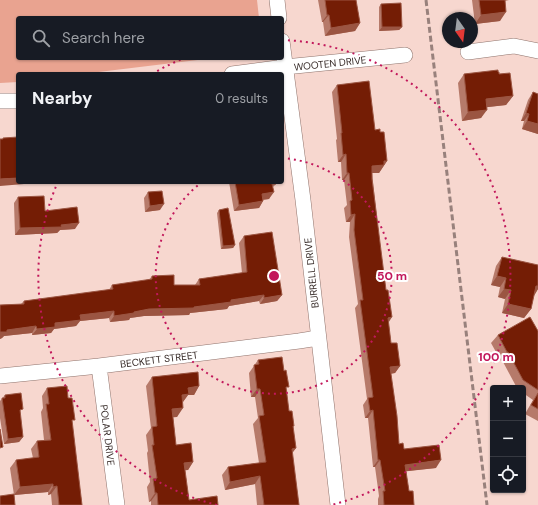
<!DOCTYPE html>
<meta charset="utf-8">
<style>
body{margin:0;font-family:"DM Sans",sans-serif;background:#242831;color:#f1f3f6}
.controls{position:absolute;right:12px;bottom:12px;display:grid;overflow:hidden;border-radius:4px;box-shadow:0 1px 3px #0004}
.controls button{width:36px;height:36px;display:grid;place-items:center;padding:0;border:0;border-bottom:1px solid #363941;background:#171b24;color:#f1f3f6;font:20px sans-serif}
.compass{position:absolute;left:442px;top:12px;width:36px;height:36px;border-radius:50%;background:#171b24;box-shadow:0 1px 3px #0004;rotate:166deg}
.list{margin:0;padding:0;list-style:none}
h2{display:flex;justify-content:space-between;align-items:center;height:52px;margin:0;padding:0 16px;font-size:17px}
h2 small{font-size:13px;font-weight:400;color:#9ea1a6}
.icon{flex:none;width:22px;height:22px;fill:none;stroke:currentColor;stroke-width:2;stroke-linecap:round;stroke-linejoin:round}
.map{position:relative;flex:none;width:538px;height:505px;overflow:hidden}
.search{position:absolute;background:#171b24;box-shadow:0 1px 3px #0004;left:16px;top:16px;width:268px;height:44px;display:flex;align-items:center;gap:10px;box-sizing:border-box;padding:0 14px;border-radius:4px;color:#9ea1a6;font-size:15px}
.panel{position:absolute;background:#171b24;box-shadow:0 1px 3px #0004;left:16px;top:72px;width:268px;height:112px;border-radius:4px}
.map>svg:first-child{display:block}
.green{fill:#e9a390}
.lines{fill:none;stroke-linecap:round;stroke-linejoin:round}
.minor-casing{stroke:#8f736c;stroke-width:16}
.minor{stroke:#fff;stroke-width:15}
.rail{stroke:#98817c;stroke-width:3;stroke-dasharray:6 3;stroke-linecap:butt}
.wall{fill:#b67a6a}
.shaded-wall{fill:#9b5542}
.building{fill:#741d05;stroke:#9b5542}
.ring{fill:none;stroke:#c2185b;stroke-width:2;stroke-dasharray:2 4}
.labels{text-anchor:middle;stroke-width:4;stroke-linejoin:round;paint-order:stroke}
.street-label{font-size:10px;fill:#352926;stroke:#fff}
.centre{fill:#c2185b;stroke:#fff;stroke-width:2}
.ring-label{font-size:12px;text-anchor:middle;font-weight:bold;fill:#c2185b;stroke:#fff;stroke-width:4;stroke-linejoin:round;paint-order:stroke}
</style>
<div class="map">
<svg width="538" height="505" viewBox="0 0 538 505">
<rect width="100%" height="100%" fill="#f7d7cf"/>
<!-- green -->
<path class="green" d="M0,0H257L259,18H18V58H214L82,74H18V82L0,83Z"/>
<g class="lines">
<!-- minor casing -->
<g class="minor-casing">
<path id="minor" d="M277,0L279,18
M282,41L303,200L338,505
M468,52L514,46L538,51
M232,74L285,67L405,55
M0,101H18
M99,366L117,505
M0,376L99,366L299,341L318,338"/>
</g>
<!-- minor -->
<use href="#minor" class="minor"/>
<!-- rail -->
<path class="rail" d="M426,0L487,505"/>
</g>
<!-- wall -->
<path class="wall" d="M318,0H356L360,23L355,31L325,36L323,22H322Z
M472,0H509L505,1L500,21L475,24Z
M381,4L402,27L399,30L379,31V7Z
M498,72L513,96L506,105L487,107L481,118L462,121L458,83L464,74Z
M337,85L375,130L380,132L387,161L379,173H372L391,343L400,366L395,373L391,374L399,444L404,449L436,468L406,471L409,491L414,505H378V499L379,496L375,467H373L368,418H365L363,405L367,399L355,308L358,304L349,237L350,222H346L344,208L347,205L344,180H342L341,162H338L336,140L337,139L332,92Z
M533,92L538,94V134L522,129L524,121H521L528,100Z
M229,182H275L276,184L273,187L269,199L263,200V201L259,208L234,211Z
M148,192L160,210L145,212L144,198Z
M18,197L45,211L75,229L60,230L57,233L15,235L14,203Z
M219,210L235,245L233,248L221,249L217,213Z
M244,236L282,295L277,301L260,304L259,301L229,306L227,309L190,313L189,315L144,316L130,318L129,320L110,322L109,318L80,321L76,326L54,329L51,333L32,335V333L4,336L2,338L0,339V305L21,304L24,301L109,290L112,285L149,280L152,276L174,285H195L199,279L242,273L239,243Z
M502,257L538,289L534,295L531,309L524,318L502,313L505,299L498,297L500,287L491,285L496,266Z
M538,331V421L525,414L533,400L523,393V388H517L502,360L501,361L491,343L498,335Z
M258,360L286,390L289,411L293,428L296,448L292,453L299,505H257L255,484L225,490L222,475L228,467L259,463L253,424L258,418L255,397H251L249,373Z
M152,377L199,386L194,395H188L182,403L177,417H173L176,445L193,462L188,470H185L189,500L218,505H151V501L149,502L147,487L150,482L147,453L148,451L146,435L151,428L146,386Z
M47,388L72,423L82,505H52L51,494L48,495V492L14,495L10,468L16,460L33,458L31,449L37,441L44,440L41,412L43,408L42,396Z
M5,395L20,413L23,437L19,442L4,444L0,418V401Z"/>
<!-- shaded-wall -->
<path class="shaded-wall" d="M506,12L500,21L475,24L481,15Z
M327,15H329L323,22H322Z
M360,23L355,31L325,36L331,28Z
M382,27H402L399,30L379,31Z
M513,96L506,105L480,108L486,99Z
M487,110L481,118L462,121L468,112Z
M526,113L529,114L524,121H521Z
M527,121L538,124V134L522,129Z
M346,154L341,162H338L343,155Z
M384,161H387L379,173H367L372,166Z
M347,173H349L344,180H342Z
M18,178V182H26L24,184L0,186V179Z
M274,192L269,199L258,200L262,194Z
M263,201L259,208L234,211L239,205Z
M164,204L160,210L145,212L150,206Z
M355,214L350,222H346L351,215Z
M79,223L75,229L60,230L57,233L15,235L20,228Z
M235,245L233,248L221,249L223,246Z
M497,276L506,278L500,287L491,285Z
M536,286H538V289L534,296Z
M504,289L511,290L505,299L498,297Z
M264,295L259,301L229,306L227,309L190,313L189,315L144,316L130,318L129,320L110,322L114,316L149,309L231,300Z
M282,295L277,301L260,304L264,298Z
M508,304L531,309L524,318L502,313Z
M114,311L109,318L80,321L76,326L54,329L51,333L32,335L37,329L55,323L80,315Z
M392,317L387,325L388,318Z
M36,326L32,333L4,336L2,338L0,339V332L7,330Z
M507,352H508L502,360L501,361Z
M400,366L395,373L385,374L390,367Z
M199,386L194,395H188L183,402L176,403L188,388Z
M257,389H260L255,397H251Z
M183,408L177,417L166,418L172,409Z
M373,410L368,418H365L370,411Z
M23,437L19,442L4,444L8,439Z
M296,448L290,456L292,449Z
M378,460H380L375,467H373Z
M441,460L436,468L400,472L405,465Z
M193,462L188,470L179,471L184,463Z
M260,476L255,484L225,490L230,482Z
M53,484L48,492L14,495L20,487Z
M57,486L51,494L48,495L53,487Z
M155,493H157L151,501L149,502Z"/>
<!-- building -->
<path class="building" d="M325,0H356L360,23L331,28L329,15H327Z
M479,0H505L506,12L481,15Z
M401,3L402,27H382L381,4Z
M498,70V72H499V74L510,73L513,96L486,99L487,110L468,112L464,74Z
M369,81L375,130L380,129V132H384L387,161H384V165L372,166V179L386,290H388L392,317L388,318L391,343H397L400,366L390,367L397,416L399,444L403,443L404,449L439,445L441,460L405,465L409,491H413L414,505H384L383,491H385L380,460H378L373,410L370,411L368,398L373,397L360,300H363L354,230L355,214L351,215L350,201L352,200L349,173H347L346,154L343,155L341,133H342L337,85Z
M533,92L538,94V124L527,121L529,114L526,113Z
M18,137V178L0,179V139H3V138Z
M235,182H275L276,184H272L274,192L262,194L263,201L239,205Z
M162,191L164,204L150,206L148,192Z
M44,196L45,211L77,207L79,223L61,225L62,227L20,228L18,197Z
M228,208L235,245L223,246L219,210Z
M272,232L282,295L264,298V295L231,300V302L194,307V308L149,309L134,312V313L114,316V311L80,315L81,320L55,323V327L37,329L36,326L7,330V332H0V305L24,304V301L113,289L112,285L152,279V276L174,275V285H200L199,279L247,272L244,236Z
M502,257L538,265V286H536L531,309L508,304L511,290L504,289L506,278L497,276Z
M530,317L538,331V390L523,380L508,352H507L498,335Z
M282,357L284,371L286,370L289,387H286L289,411H292L294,426H293L296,448L292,449L299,505H264L260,476L230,482L228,467L266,462L259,416L264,415L260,389H257L254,365L259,364L258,360Z
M198,372L199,386L188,388L189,394L182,395L183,408L172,409L176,445L191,443L193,462L184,463L189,500L217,496L218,505H158L157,493H155L153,479L157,478L152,445H154L152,427L157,426L152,377Z
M67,386L68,398H72L75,420H72L82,505H59L57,486L53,487V484L20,487L16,460L39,457L37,441L51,440L46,404H49L47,388Z
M21,393L23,409L20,410L23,437L8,439L2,398H5V395Z
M538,393V409L531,405Z
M0,429L3,447L0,448Z
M14,494L15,505H0V496Z"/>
<!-- distance rings -->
<g class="ring">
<path d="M282 158A118 118 0 1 1 202 182"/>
<path d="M217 505A236 236 0 0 1 57 184M152 74A236 236 0 0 1 182 59M282 40A236 236 0 0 1 331 505"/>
</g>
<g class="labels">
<!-- street labels -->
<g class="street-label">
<text transform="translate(330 63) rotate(-6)" y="4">WOOTEN DRIVE</text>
<text transform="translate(311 273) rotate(-96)" y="4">BURRELL DRIVE</text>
<text transform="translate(159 359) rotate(-7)" y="4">BECKETT STREET</text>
<text transform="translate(108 435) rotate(83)" y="4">POLAR DRIVE</text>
</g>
</g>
<circle cx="274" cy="276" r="6" class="centre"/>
<g class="ring-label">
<text x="392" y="280">50 m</text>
<text x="496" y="361">100 m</text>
</g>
</svg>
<div class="controls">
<button>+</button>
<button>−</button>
<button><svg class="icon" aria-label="locate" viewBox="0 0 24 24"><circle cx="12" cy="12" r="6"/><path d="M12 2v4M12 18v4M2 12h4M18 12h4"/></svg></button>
</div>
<svg class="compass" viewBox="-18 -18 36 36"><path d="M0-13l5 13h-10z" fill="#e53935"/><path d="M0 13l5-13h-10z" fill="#9ea1a6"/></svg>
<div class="search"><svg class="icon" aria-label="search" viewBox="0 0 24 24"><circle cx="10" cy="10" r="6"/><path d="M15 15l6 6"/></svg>Search here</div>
<section class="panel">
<h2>Nearby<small>0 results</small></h2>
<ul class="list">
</ul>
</section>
</div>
